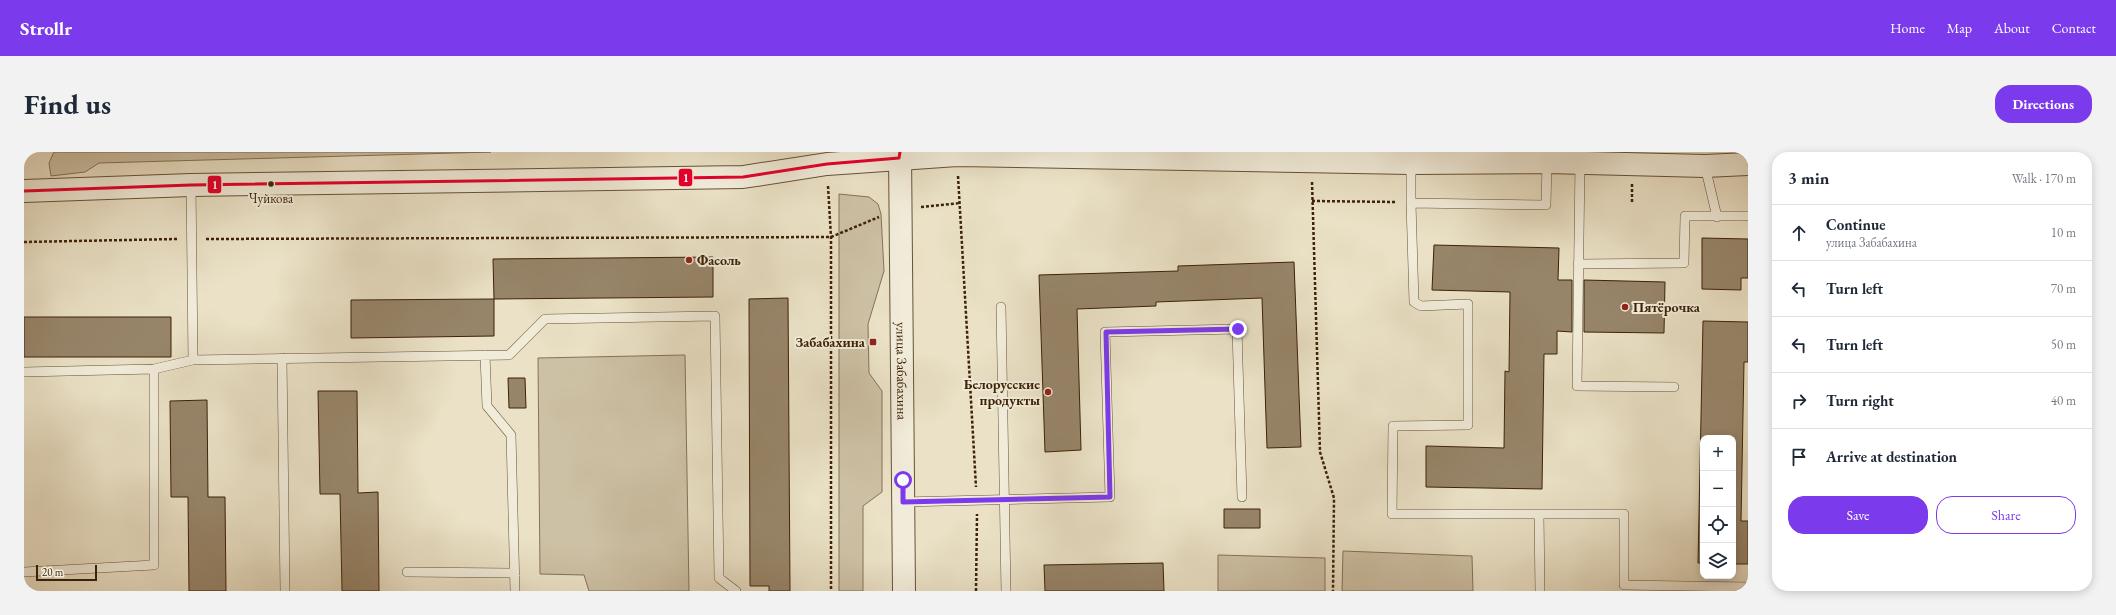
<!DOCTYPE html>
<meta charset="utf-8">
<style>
body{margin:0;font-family:"EB Garamond",serif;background:#f2f2f3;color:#1f2937}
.controls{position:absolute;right:12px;bottom:12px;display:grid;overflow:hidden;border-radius:8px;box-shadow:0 2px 10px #0003}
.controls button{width:36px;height:36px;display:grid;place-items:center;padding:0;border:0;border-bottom:1px solid #e0e1e3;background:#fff;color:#1f2937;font:20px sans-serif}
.scale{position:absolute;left:12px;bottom:10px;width:61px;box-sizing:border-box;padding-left:4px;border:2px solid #3d2206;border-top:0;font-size:11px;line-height:14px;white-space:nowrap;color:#3d2206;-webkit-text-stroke:3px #f1ecda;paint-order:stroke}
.stop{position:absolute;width:12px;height:12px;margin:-9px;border:3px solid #7c3aed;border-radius:50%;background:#fff}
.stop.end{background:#7c3aed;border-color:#fff;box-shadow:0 1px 4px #0008}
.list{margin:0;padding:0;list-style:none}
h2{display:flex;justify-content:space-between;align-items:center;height:52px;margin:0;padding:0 16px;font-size:17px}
h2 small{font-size:13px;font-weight:400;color:#747a83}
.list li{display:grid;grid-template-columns:26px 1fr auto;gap:12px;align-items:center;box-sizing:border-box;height:56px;padding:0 16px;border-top:1px solid #e0e1e3}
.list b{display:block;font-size:15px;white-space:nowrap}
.list p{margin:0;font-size:13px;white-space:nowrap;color:#747a83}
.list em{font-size:13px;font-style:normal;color:#747a83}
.actions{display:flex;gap:8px;padding:12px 16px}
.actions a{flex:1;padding:9px 0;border:1px solid #7c3aed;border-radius:16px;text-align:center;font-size:14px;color:#7c3aed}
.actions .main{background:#7c3aed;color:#fff}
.icon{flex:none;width:22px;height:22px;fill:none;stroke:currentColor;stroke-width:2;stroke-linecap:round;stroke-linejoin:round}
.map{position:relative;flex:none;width:1724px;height:439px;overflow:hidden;border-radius:16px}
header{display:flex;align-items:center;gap:24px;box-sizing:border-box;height:56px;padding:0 20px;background:#7c3aed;color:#fff}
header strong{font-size:19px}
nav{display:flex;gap:22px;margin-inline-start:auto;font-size:14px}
.intro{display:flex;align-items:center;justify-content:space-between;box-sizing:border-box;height:96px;padding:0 24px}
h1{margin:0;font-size:28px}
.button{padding:10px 18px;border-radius:16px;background:#7c3aed;color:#fff;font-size:14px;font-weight:700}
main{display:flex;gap:24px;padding:0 24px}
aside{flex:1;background:#fff;border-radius:16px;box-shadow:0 2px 10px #0003}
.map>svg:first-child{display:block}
.green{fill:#cdc1a5;stroke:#857256}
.building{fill:#97856a;stroke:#3d2206}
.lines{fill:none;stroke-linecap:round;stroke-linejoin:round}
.service-casing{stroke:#685236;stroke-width:10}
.tertiary-casing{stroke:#685236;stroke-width:24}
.path{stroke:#3d2206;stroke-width:2.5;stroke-dasharray:3 2;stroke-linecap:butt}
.service{stroke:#f1ecda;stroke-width:9}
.tertiary{stroke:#f1ecda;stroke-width:22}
.bus-1-casing{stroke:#f1ecda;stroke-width:6}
.bus-1{stroke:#e4002b;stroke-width:3}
.route{stroke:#7c3aed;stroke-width:5}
.bus-dot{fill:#3d2206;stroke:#f1ecda;stroke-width:1.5}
.poi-dot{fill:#8f2418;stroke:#f1ecda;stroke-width:1.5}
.labels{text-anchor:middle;stroke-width:4;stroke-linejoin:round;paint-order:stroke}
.bus-label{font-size:13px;fill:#3d2206;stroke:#f1ecda}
.poi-label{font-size:14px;font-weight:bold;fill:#3d2206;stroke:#f1ecda;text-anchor:start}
.street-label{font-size:14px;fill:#3d2206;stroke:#f1ecda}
.line-badge{stroke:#f1ecda;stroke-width:1.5}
.badge-label{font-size:11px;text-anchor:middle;font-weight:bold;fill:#fff}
</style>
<header>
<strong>Strollr</strong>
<nav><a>Home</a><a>Map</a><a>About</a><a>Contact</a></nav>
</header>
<div class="intro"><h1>Find us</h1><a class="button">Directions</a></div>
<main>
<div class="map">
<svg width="1724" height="439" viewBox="0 0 1724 439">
<rect width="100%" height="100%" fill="#eae1c6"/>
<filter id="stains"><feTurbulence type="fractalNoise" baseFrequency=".005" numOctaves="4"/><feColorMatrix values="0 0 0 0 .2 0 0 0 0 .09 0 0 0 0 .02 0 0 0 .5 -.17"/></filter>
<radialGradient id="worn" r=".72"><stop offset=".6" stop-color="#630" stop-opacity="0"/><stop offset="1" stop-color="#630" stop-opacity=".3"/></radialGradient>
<!-- green -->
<path class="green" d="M30,0H467L75,11L61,20L27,24L25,11Z
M815,42L845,45L854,52L857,62L860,119L844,172L845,221L858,239V340L839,354V439H815Z
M661,203L665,439H565L560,423L516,422L514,206Z
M1319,399L1448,404L1449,439H1318Z
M1194,403L1301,406V439H1194Z"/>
<!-- building -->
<path class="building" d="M1678,86L1724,87V126H1717V138L1678,137Z
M1410,93L1535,96L1534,128H1548V180L1533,179V202H1520L1518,337L1402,335V294L1480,296L1481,219L1485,220L1486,140L1408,138Z
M689,105V145L470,147L469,107Z
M1270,110L1277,295L1243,296L1238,146L1132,150V154L1053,157L1057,298L1021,300L1015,123L1154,119V114Z
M1560,128L1641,130L1640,181L1560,180Z
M764,146L766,439H745V434H726L725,147Z
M470,147V184L327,186V148Z
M0,165H147V205H0Z
M1679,169L1724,170V210H1720L1717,369H1724V412H1709V286H1679V411H1674Z
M484,226H501L502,256H485Z
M294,239H333L334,341L354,340L355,439H318L316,342H296Z
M183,248L184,345H201L202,439H165L164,345H147L146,249Z
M1200,357H1236V376H1200Z
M1139,411L1140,439H1021L1020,413Z"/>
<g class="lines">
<!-- service casing -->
<g class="service-casing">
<path id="service" d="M1387,11V51L1522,53L1523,10
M1556,11L1553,234L1650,235
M1681,14L1693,65
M1387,51L1390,150L1397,154L1444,152V273L1369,274L1368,362H1600V433L1724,435
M1554,112L1660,111L1661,64H1724
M977,155L982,439
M461,203L463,254L487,283L491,439
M258,206L261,439
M169,208L485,203L521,167L691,164L695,426L712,439
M0,220L130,217
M879,350L1086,345L1081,180L1213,177L1218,345
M1515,362L1516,439
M0,420L130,413V217L169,208L167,33
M383,420L491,421"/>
</g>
<!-- tertiary casing -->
<g class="tertiary-casing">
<g id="tertiary">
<path id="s1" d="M876,0L880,439"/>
<path d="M0,39L167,33L719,25L803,12L933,3L1387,11L1523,10L1681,14L1724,12"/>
</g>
</g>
<!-- path -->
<path class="path" d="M934,24L952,335
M1288,30L1296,300L1310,346L1309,439
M804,34L807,85V439
M1288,49L1373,50
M1608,50V32
M897,55L936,51
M182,87L807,85L855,65
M0,90L153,87
M952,439L953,362"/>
<!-- service -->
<use href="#service" class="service"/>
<!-- tertiary -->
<use href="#tertiary" class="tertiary"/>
<!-- bus-1 casing -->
<g class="bus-1-casing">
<path id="bus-1" d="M0,39L167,33L719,25L803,12L875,6L876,0"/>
</g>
<!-- bus-1 -->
<use href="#bus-1" class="bus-1"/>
</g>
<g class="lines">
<!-- route -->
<path class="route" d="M879,328V350L1086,345L1082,180L1214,177"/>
</g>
<!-- markers -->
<circle class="bus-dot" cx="247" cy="32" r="3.5"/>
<g class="poi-dot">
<circle cx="665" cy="108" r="4"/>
<circle cx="1601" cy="155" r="4"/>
<rect x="845" y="186" width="8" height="8" rx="2"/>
<circle cx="1024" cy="240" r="4"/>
</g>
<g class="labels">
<!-- bus labels -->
<g class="bus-label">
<text x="247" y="51">Чуйкова</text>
</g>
<!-- poi labels -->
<g class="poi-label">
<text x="673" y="113">Фасоль</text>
<text x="1609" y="160">Пятёрочка</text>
<text x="841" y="195" text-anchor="end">Забабахина</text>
<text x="1016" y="237" text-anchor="end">Белорусские<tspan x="1016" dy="16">продукты</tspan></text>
</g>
<!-- street labels -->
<g class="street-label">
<text dy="5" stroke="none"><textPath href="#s1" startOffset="219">улица Забабахина</textPath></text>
</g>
</g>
<g class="line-badge">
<rect x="654" y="16" width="15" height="19" rx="4" fill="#e4002b"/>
<rect x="183" y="23" width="15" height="19" rx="4" fill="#e4002b"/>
</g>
<g class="badge-label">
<text x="662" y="30">1</text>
<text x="191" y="37">1</text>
</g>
<rect width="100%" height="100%" filter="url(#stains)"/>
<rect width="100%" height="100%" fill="url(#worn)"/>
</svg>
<div class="controls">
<button>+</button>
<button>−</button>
<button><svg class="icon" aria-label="locate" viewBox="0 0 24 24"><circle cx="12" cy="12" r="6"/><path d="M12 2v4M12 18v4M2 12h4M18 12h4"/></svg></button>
<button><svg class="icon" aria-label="layers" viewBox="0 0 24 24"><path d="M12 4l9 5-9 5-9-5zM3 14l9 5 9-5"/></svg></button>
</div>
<div class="scale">20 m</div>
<div class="stop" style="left:879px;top:328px"></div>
<div class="stop end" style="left:1214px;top:177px"></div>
</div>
<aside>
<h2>3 min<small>Walk · 170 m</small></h2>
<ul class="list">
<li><svg class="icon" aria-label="ahead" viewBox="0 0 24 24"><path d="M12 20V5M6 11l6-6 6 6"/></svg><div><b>Continue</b><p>улица Забабахина</p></div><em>10 m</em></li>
<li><svg class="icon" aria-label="left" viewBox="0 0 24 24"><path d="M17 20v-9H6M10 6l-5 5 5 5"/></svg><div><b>Turn left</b></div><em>70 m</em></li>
<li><svg class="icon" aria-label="left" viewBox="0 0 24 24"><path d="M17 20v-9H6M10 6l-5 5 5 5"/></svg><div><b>Turn left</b></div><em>50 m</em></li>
<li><svg class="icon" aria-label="right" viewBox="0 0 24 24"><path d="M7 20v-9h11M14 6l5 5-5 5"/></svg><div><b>Turn right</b></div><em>40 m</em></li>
<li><svg class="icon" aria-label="arrive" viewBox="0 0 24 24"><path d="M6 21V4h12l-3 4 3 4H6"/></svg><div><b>Arrive at destination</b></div></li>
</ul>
<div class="actions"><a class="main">Save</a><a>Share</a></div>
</aside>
</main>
